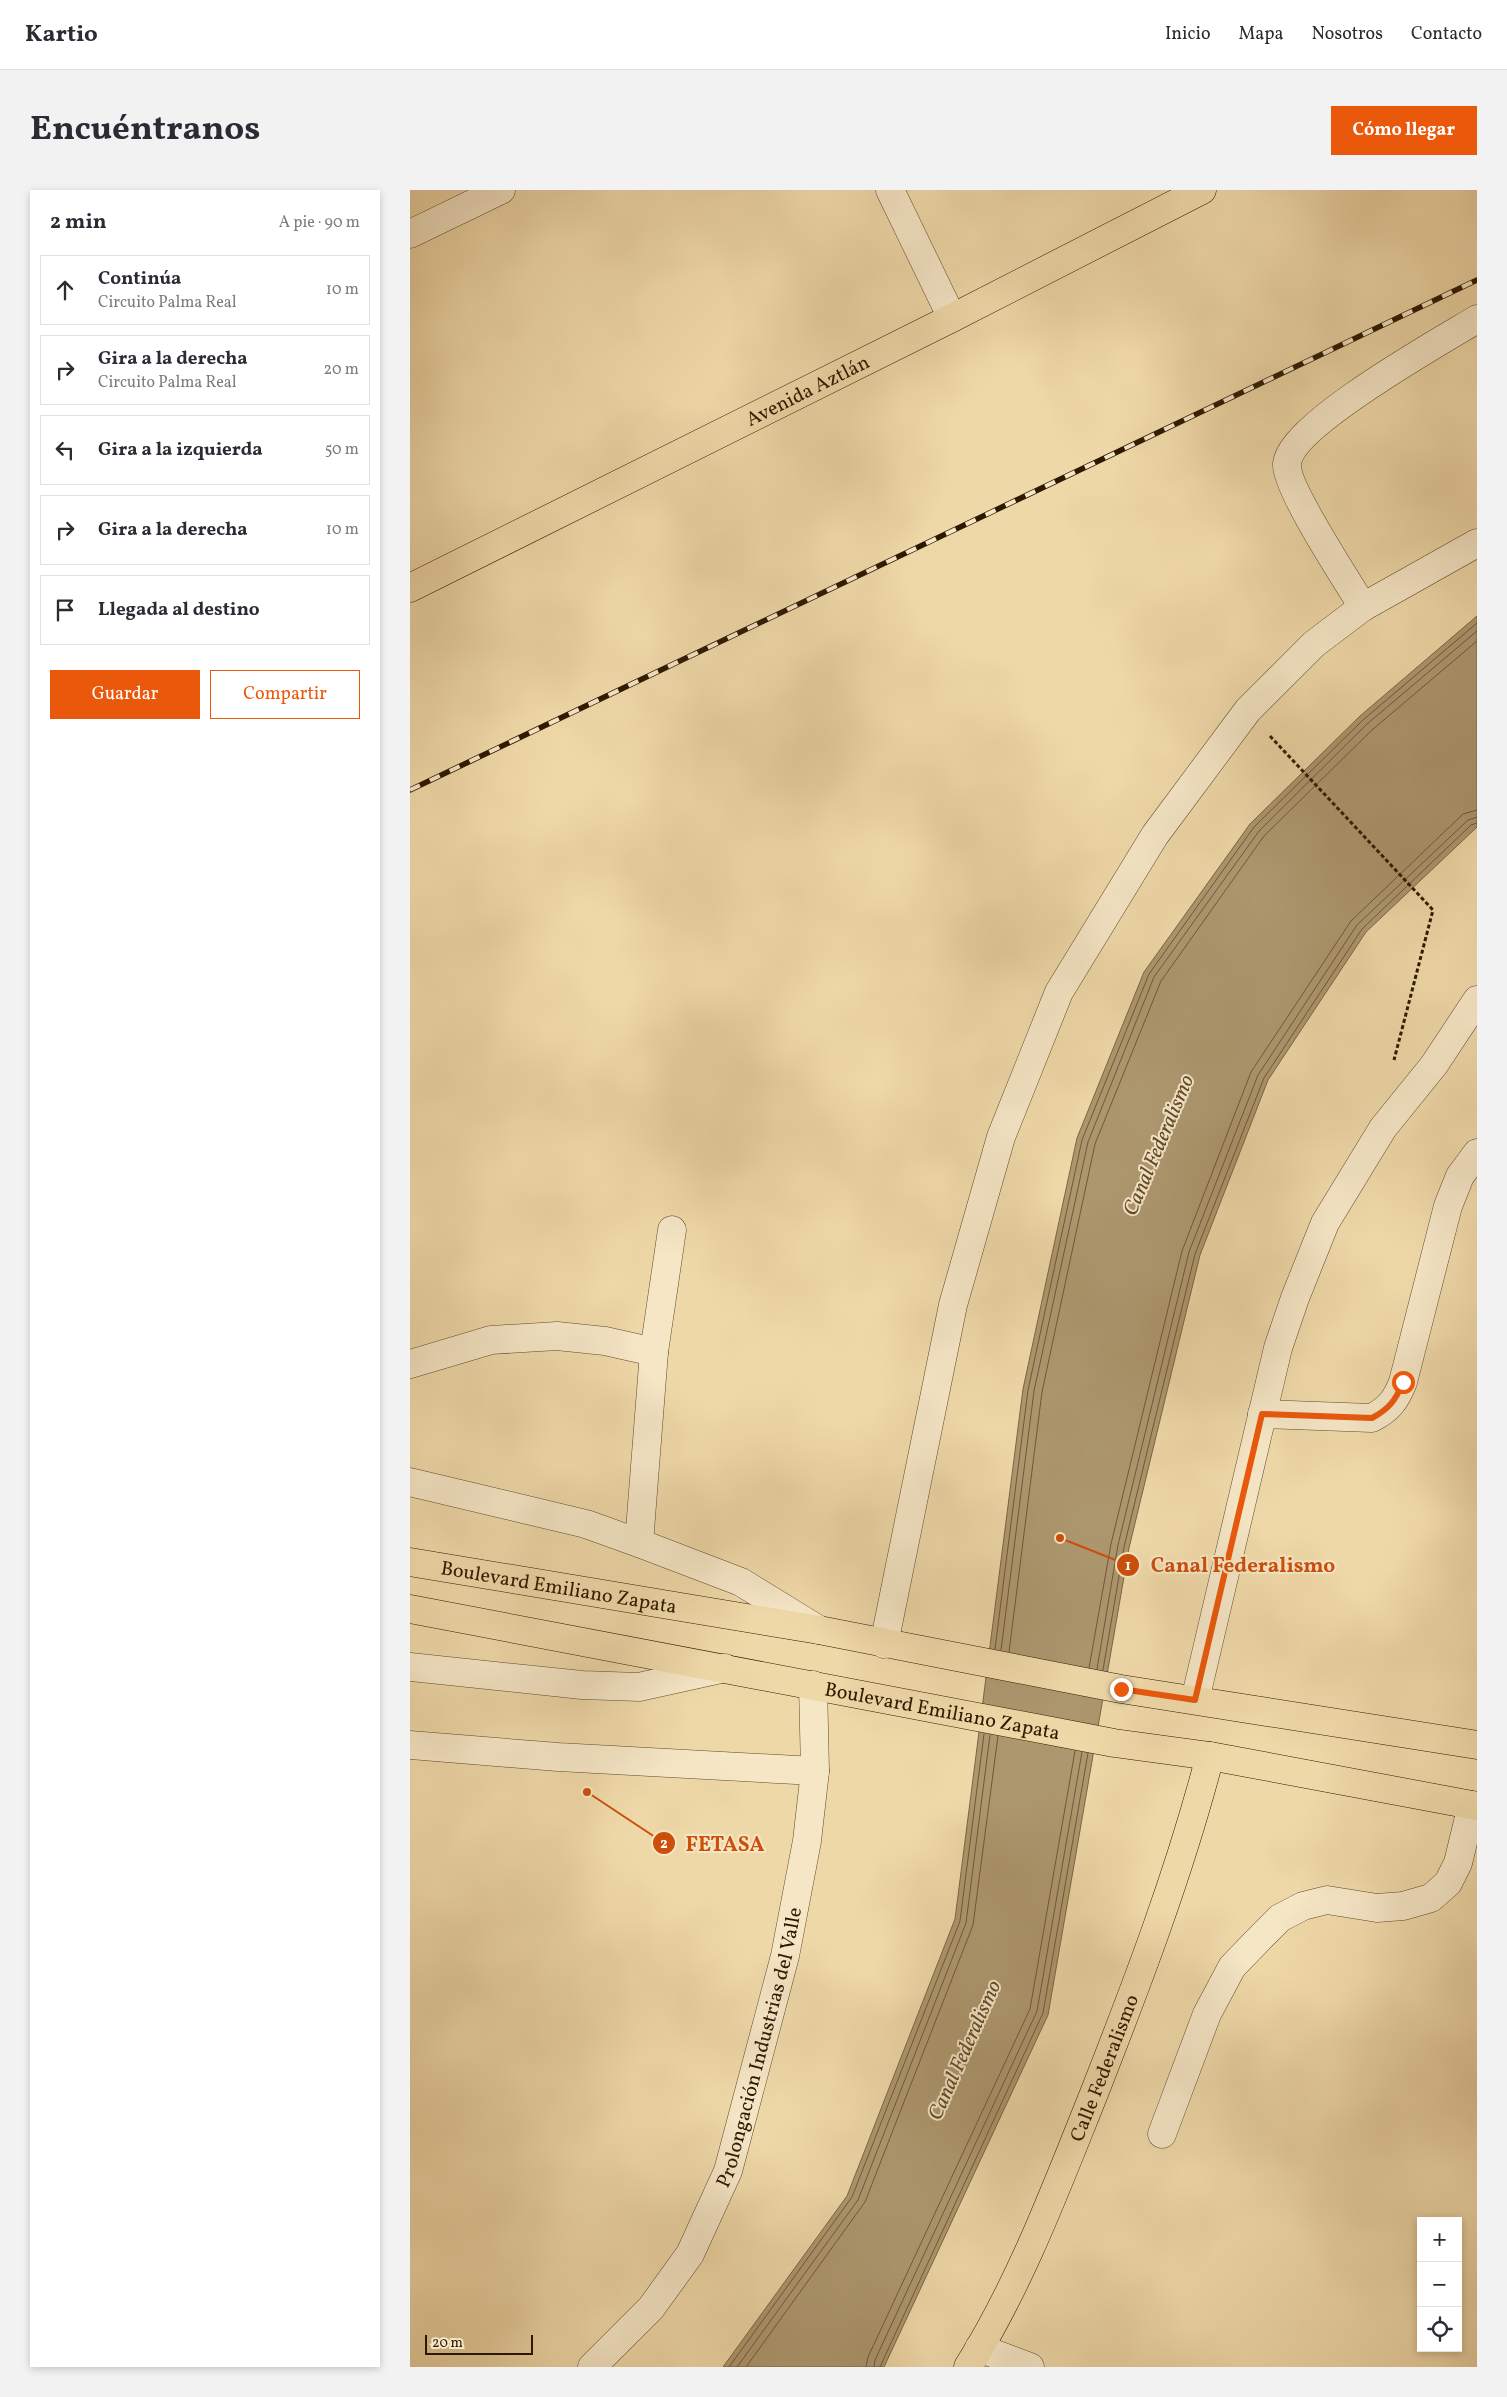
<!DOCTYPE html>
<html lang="es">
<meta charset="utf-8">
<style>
body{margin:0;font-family:Vollkorn,serif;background:#f2f2f3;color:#2b2b33}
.controls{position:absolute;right:15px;bottom:15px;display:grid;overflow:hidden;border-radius:0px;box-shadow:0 2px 8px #0003}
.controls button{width:45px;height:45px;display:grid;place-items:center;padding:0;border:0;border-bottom:1px solid #e1e1e2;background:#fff;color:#2b2b33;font:25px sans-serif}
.scale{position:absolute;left:15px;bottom:12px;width:108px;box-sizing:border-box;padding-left:5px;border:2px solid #2e1900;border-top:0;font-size:14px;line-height:18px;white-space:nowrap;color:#2e1900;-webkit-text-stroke:4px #f5e6c6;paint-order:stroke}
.stop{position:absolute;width:15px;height:15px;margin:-11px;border:4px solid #ea580c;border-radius:50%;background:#fff}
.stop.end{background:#ea580c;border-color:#fff;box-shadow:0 1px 5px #0008}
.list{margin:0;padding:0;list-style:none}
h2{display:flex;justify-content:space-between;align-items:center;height:65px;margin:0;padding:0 20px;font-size:21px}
h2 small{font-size:16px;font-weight:400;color:#7c7c81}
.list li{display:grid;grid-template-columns:32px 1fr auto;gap:15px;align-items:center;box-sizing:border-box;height:70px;margin:0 10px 10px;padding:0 10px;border:1px solid #e1e1e2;border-radius:0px}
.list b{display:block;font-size:19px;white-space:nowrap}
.list p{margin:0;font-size:16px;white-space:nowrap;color:#7c7c81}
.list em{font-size:16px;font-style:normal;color:#7c7c81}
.actions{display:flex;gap:10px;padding:15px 20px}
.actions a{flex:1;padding:11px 0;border:1px solid #ea580c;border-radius:0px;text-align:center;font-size:18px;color:#ea580c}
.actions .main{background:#ea580c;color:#fff}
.icon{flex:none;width:28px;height:28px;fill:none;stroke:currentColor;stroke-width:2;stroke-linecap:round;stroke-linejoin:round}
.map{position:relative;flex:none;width:1067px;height:2177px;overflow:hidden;border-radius:0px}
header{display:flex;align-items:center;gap:30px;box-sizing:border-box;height:70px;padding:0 25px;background:#fff;border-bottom:1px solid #e1e1e2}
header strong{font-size:24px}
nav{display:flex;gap:28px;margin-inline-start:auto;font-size:18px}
.intro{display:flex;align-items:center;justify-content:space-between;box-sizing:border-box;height:120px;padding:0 30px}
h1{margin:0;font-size:35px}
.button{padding:12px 22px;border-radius:0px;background:#ea580c;color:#fff;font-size:18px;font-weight:700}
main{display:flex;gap:30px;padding:0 30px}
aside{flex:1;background:#fff;border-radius:0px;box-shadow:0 2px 8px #0003}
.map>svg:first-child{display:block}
.water{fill:#ad976f;stroke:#7a6543}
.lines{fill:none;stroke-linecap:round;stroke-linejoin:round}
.shore{stroke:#6e5838;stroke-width:1}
.minor-casing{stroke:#5e492a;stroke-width:29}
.major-casing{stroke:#2e1900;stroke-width:29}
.path{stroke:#2e1900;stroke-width:3;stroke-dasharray:4 2.5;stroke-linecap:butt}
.minor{stroke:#f5e6c6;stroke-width:28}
.major{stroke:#efd8a8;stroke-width:28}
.rail-casing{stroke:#2e1900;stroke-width:5.5}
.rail{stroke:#f5e6c6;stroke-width:4;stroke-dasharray:11;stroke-linecap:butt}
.route{stroke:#ea580c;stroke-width:6}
.labels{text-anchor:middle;stroke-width:4;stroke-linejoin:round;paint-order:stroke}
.street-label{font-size:20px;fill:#2e1900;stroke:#f5e6c6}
.water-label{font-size:21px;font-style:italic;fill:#614b2c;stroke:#f5e6c6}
.leader{fill:none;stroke:#cc4f0a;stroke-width:2}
.callout-dot{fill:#cc4f0a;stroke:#f5e6c6;stroke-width:2}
.mark-label{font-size:15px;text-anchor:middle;font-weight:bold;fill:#fff}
.callout-label{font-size:21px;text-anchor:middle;font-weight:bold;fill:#cc4f0a;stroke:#f5e6c6;stroke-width:4;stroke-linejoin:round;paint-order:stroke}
</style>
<header>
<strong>Kartio</strong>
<nav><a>Inicio</a><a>Mapa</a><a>Nosotros</a><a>Contacto</a></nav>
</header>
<div class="intro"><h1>Encuéntranos</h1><a class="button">Cómo llegar</a></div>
<main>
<aside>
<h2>2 min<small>A pie · 90 m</small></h2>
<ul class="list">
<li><svg class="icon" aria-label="ahead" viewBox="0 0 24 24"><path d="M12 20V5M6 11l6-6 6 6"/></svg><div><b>Continúa</b><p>Circuito Palma Real</p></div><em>10 m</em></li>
<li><svg class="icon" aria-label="right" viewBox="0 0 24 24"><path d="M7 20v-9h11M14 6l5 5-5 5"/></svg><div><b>Gira a la derecha</b><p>Circuito Palma Real</p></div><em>20 m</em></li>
<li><svg class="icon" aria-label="left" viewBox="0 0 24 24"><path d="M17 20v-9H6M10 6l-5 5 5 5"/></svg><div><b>Gira a la izquierda</b></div><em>50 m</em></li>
<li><svg class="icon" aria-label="right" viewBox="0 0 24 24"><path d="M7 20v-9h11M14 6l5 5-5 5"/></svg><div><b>Gira a la derecha</b></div><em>10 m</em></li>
<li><svg class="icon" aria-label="arrive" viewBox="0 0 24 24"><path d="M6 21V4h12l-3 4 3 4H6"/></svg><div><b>Llegada al destino</b></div></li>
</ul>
<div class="actions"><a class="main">Guardar</a><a>Compartir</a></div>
</aside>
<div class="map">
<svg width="1067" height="2177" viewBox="0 0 1067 2177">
<rect width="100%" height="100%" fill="#efd8a8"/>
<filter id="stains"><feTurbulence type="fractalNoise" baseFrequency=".004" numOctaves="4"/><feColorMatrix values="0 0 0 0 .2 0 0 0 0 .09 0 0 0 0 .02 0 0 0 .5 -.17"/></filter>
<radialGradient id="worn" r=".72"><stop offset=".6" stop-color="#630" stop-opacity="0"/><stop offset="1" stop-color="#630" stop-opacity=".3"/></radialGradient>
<!-- water -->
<path class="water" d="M1067,426V637L956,742L858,890L790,1065L719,1358L638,1825L474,2177H313L437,2006L545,1729L613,1199L667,948L734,782L840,634L950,526Z"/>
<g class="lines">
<!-- shore -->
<path class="shore" d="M585,1459L618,1200L672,950L739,784L844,637L953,530L1067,433
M591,1460L624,1201L678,952L744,787L849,641L957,534L1067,441
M599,1462L632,1202L685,954L751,791L854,646L962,540L1067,451
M679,1478L701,1354L772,1061L841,882L941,731L1053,624L1067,620
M687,1479L708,1355L779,1062L848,885L947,735L1058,630L1067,627
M693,1480L714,1357L785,1064L854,888L952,739L1061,635L1067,633
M319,2177L442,2007L550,1731L574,1544
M327,2177L448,2010L556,1733L580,1545
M336,2177L455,2012L563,1735L588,1546
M456,2177L458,2167L620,1819L665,1561
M464,2177L465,2170L627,1821L672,1562
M470,2177L633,1823L678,1563"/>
<!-- minor casing -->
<g class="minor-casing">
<g id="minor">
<path d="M480,0L542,128"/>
<path d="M0,44L91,0"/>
<path d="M953,417C938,392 875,297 877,274C880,235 1031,151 1067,129"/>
<path d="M0,1174L81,1150L147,1146L195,1151L244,1162"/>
<path d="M852,1224L962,1228C979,1219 986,1210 993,1192L1038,1016L1050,986L1067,963"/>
<path d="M0,1292L176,1334L229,1353L331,1392L409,1440"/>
<path d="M229,1353L244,1162L262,1040"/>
<path d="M474,1454L543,1115L591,947L649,802L745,645L838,520L904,454L953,417L1067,353"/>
<path d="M0,1477L172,1495L229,1497L315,1478"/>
<path d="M785,1510L868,1158L885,1108L915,1033L973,938L1024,875L1067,810"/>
<path d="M0,1555L148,1567L405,1581"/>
<path d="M752,1944L797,1824L822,1777L849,1749L870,1728L893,1716L917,1710L967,1718L993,1716L1021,1708L1038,1693L1048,1673L1062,1615"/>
<path d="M569,2158L620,2177"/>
<path id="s1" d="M182,2177L241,2118L280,2064L318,1981L375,1766L397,1651L405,1581L403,1495"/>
</g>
</g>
<!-- major casing -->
<g class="major-casing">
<g id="major">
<path id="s2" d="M0,398L542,128L792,0"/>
<path id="s3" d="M0,1372L409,1440L711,1499L1067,1555"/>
<path id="s4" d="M0,1419L704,1553L800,1566L1067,1616"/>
<path id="s5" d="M558,2177C611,2092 646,1998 683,1906C727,1794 770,1682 800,1566"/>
</g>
</g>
<!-- path -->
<path class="path" d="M860,546L1023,720L984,870"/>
<!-- minor -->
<use href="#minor" class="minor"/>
<!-- major -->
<use href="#major" class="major"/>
<!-- rail casing -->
<g class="rail-casing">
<path id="rail" d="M0,600L1067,90"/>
</g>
<!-- rail -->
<use href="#rail" class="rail"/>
</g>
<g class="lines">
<!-- route -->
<path class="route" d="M711,1499L785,1510L852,1224L962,1228C979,1219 986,1210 993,1192"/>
</g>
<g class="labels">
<!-- street labels -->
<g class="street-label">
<text dy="7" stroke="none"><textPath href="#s2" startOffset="444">Avenida Aztlán</textPath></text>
<text dy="7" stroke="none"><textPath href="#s3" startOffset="151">Boulevard Emiliano Zapata</textPath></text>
<text dy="7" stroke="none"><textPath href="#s4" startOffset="542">Boulevard Emiliano Zapata</textPath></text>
<text dy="7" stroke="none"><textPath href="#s1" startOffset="369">Prolongación Industrias del Valle</textPath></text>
<text dy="7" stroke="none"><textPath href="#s5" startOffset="329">Calle Federalismo</textPath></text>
</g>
<!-- water labels -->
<g class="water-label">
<text transform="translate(748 955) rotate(-67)" y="7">Canal Federalismo</text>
<text transform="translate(554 1860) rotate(-66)" y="7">Canal Federalismo</text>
</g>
</g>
<!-- callouts -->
<path class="leader" d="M650 1348L718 1375M177 1602L254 1653"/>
<g class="callout-dot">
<circle cx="650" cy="1348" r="5"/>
<circle cx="177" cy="1602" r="5"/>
<circle cx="718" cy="1375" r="12"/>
<circle cx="254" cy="1653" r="12"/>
</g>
<g class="mark-label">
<text x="718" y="1380">1</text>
<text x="254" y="1658">2</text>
</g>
<g class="callout-label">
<text x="833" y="1382">Canal Federalismo</text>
<text x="315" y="1661">FETASA</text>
</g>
<rect width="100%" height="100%" filter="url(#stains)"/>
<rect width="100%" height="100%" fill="url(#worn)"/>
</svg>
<div class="controls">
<button>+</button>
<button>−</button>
<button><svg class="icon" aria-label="locate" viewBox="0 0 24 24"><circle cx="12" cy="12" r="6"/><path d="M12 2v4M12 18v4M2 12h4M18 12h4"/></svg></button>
</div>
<div class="scale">20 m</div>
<div class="stop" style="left:993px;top:1192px"></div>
<div class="stop end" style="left:711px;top:1499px"></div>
</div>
</main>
